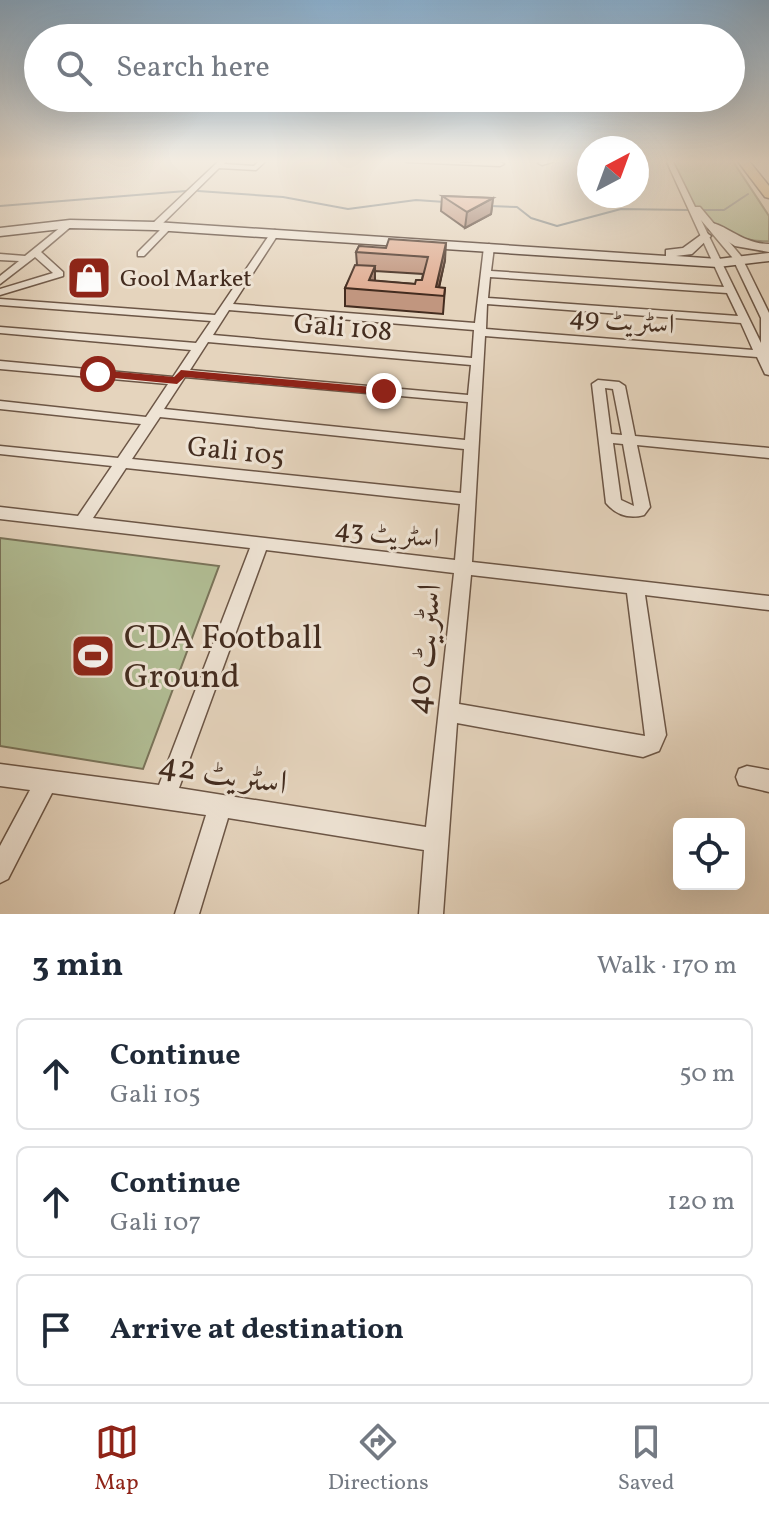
<!DOCTYPE html>
<meta charset="utf-8">
<style>
body{margin:0;font-family:Vollkorn,Amiri,serif;background:#f2f2f3;color:#1f2937}
.controls{position:absolute;right:24px;bottom:24px;display:grid;overflow:hidden;border-radius:12px;box-shadow:0 8px 32px #0002}
.controls button{width:72px;height:72px;display:grid;place-items:center;padding:0;border:0;border-bottom:2px solid #e0e1e3;background:#fff;color:#1f2937;font:40px sans-serif}
.compass{position:absolute;left:577px;top:136px;width:72px;height:72px;border-radius:50%;background:#fff;box-shadow:0 8px 32px #0002;rotate:41deg}
.stop{position:absolute;width:24px;height:24px;margin:-18px;border:6px solid #8f2418;border-radius:50%;background:#fff}
.stop.end{background:#8f2418;border-color:#fff;box-shadow:0 2px 8px #0008}
.list{margin:0;padding:0;list-style:none}
h2{display:flex;justify-content:space-between;align-items:center;height:104px;margin:0;padding:0 32px;font-size:34px}
h2 small{font-size:26px;font-weight:400;color:#747a83}
.list li{display:grid;grid-template-columns:52px 1fr auto;gap:24px;align-items:center;box-sizing:border-box;height:112px;margin:0 16px 16px;padding:0 16px;border:2px solid #e0e1e3;border-radius:12px}
.list b{display:block;font-size:30px;white-space:nowrap}
.list p{margin:0;font-size:26px;white-space:nowrap;color:#747a83}
.list em{font-size:26px;font-style:normal;color:#747a83}
.icon{flex:none;width:44px;height:44px;fill:none;stroke:currentColor;stroke-width:2;stroke-linecap:round;stroke-linejoin:round}
.map{position:relative;flex:none;width:769px;height:914px;overflow:hidden}
.search{position:absolute;background:#fff;box-shadow:0 8px 32px #0002;left:24px;right:24px;top:24px;height:88px;display:flex;align-items:center;gap:20px;box-sizing:border-box;padding:0 28px;border-radius:44px;color:#747a83;font-size:30px}
.sheet{height:488px;background:#fff}
nav{display:flex;justify-content:space-around;align-items:center;box-sizing:border-box;height:112px;border-top:2px solid #e0e1e3;background:#fff;font-size:22px;color:#747a83}
nav a{display:grid;justify-items:center;gap:4px}
nav .on{color:#8f2418}
.map>svg:first-child{display:block}
.green{fill:#b1bd94;stroke:#7a745a;stroke-width:2}
.lines{fill:none;stroke-linecap:round;stroke-linejoin:round}
.stream{stroke:#797e7e;stroke-width:2}
.street-casing{stroke:#6c5646;stroke-width:3}
.secondary-casing{stroke:#432c1f;stroke-width:3}
.primary-casing{stroke:#432c1f;stroke-width:3}
.street{fill:#eee3d4;fill-rule:evenodd}
.secondary{fill:#eee3d4;fill-rule:evenodd}
.primary{fill:#e2ba7e;fill-rule:evenodd}
.wall{fill:#c1967f;stroke:#432c1f;stroke-width:2;fill-rule:evenodd}
.shaded-wall{fill:#9d7a68;stroke:#432c1f;stroke-width:2}
.building{fill:#e0ae94;stroke:#432c1f;stroke-width:2}
.route{fill:#8f2418}
.labels{text-anchor:middle;stroke-width:6;stroke-linejoin:round;paint-order:stroke}
.far-poi-label{font-size:24px;fill:#432c1f;stroke:#eee3d4;text-anchor:start}
.street-label{font-size:28px;fill:#432c1f;stroke:#eee3d4}
.near-poi-label{font-size:34px;fill:#432c1f;stroke:#eee3d4;text-anchor:start}
.near-street-label{font-size:34px;fill:#432c1f;stroke:#eee3d4}
</style>
<div class="map">
<svg width="769" height="914" viewBox="0 0 769 914">
<rect width="100%" height="100%" fill="#e5d4bd"/>
<filter id="stains"><feTurbulence type="fractalNoise" baseFrequency=".0025" numOctaves="4"/><feColorMatrix values="0 0 0 0 .2 0 0 0 0 .09 0 0 0 0 .02 0 0 0 .5 -.17"/></filter>
<radialGradient id="worn" r=".72"><stop offset=".6" stop-color="#630" stop-opacity="0"/><stop offset="1" stop-color="#630" stop-opacity=".3"/></radialGradient>
<!-- green -->
<path class="green" d="M670,160H732L769,216V241C741,244 708,224 690,201C682,190 677,173 670,160Z
M0,538L219,566L143,769L0,746Z"/>
<g class="lines">
<!-- stream -->
<path class="stream" d="M198,191L283,197L348,209L416,200L445,202
M0,206L186,191
M490,206L517,207L531,218L557,226L621,209L688,210
M702,210H724L748,194"/>
<!-- street casing -->
<g class="street-casing">
<path id="street" d="M220,160H227L224,164L254,166L260,160H267L256,170L219,168L158,228H152V224Z
M404,160L500,162L504,164L500,166L407,162Z
M546,160H558L542,165L538,163Z
M666,160H672L695,207H700L741,256L769,313V375L765,374L757,357L485,336L472,562L769,596V610L645,595L666,735L659,751L643,757L457,723L443,914H419L424,850L228,818L199,914H175L206,815L52,793L8,879L0,883V846L30,790L0,786V764L159,785L250,548L0,519V507L78,516L112,466L0,454V446L118,458L141,424L0,409V401L146,417L168,384L0,369V361L173,377L191,350L0,333V327L196,343L211,321L0,305V299L215,315L272,231L275,230L279,233L233,304L475,323L484,247L489,244L494,247L491,271L724,287ZM701,220L732,257L761,318V343ZM490,277L727,293L738,316L488,298ZM487,304L741,323L753,350L486,329ZM229,310L474,330L472,358L213,335ZM208,342L471,365L468,395L190,370ZM185,377L468,402L465,440L164,409ZM160,417L464,449L461,493L132,459ZM126,468L460,504L455,560L93,518ZM266,550L454,573L426,827L179,788ZM471,575L627,593L645,736L459,704Z
M67,222L74,224L41,252L63,272V276L0,295V289L53,273L35,257L0,284V276L19,261L0,260V254L25,256Z
M165,225L172,227L144,256H138V252Z
M598,380L619,382L625,386L635,436L769,448V458L637,445L650,507L644,515C629,519 616,515 606,503L592,384ZM605,388L613,389L622,435L611,434ZM613,443L623,444L634,506L621,500Z
M747,766L769,770V792L739,785L736,777L739,769Z"/>
</g>
<!-- secondary casing -->
<g class="secondary-casing">
<path id="secondary" d="M70,220L155,222L666,256V250L683,248L705,232L711,236L692,254L676,256L718,259L769,253V261L718,267L155,230L70,228L0,236V228Z
M709,223C723,222 742,244 769,244V252L735,246L709,229Z"/>
</g>
<!-- primary casing -->
<g class="primary-casing">
<path id="primary" d="M737,160H748L769,186V198L765,197Z"/>
</g>
<!-- street -->
<use href="#street" class="street"/>
<!-- secondary -->
<use href="#secondary" class="secondary"/>
<!-- primary -->
<use href="#primary" class="primary"/>
</g>
<!-- wall -->
<path class="wall" d="M461,160H472L471,162H461Z
M442,196L493,198L491,214L465,228L441,211Z
M359,246L445,260L439,288H445L443,314L345,306V288L357,265L356,252ZM375,271L423,274L422,280L415,284L375,281Z"/>
<!-- shaded-wall -->
<path class="shaded-wall" d="M493,198L491,214L465,228L467,212Z
M446,243L445,260L437,295L436,287Z
M375,266V284L369,280Z"/>
<!-- building -->
<path class="building" d="M442,196L493,198L467,212Z
M389,239L446,243L436,287L445,288L444,296L345,288L355,265L375,266L369,280L415,284L416,280H422L428,257L356,252L359,246L386,248Z"/>
<!-- sky -->
<linearGradient id="sky" x2="0" y2="1"><stop stop-color="#8ab4d7"/><stop offset="0.56" stop-color="#f3ece1"/><stop offset="1" stop-color="#f3ece1" stop-opacity="0"/></linearGradient>
<rect width="769" height="288" fill="url(#sky)"/>
<!-- route -->
<path class="route" d="M98,370L174,377L181,370L384,388L389,391L384,395L185,377L177,384L94,376L93,374Z"/>
<!-- icons -->
<defs>
<g id="shop-square" transform="scale(2.3)"><rect x="-9" y="-9" width="18" height="18" rx="4" fill="#8f2418" stroke="#eee3d4"/><path d="M-5-2.5h2.3a2.7 3.5 0 0 1 5.4 0H5L5.5 6h-11ZM-1.5-2.5h3a1.5 2.3 0 0 0-3 0Z" fill="#fff"/></g>
<g id="stadium-square" transform="scale(2.3)"><rect x="-9" y="-9" width="18" height="18" rx="4" fill="#8f2418" stroke="#eee3d4"/><path d="M0-5a6.5 5 0 1 0 0 10a6.5 5 0 1 0 0-10ZM-3.5-1.8h7v3.6h-7Z" fill="#fff"/></g>
</defs>
<g fill-rule="evenodd">
<use href="#shop-square" x="89" y="278"/>
<use href="#stadium-square" x="93" y="656"/>
</g>
<g class="labels">
<!-- far-poi labels -->
<g class="far-poi-label">
<text x="120" y="286">Gool Market</text>
</g>
<!-- street labels -->
<g class="street-label">
<text transform="translate(622 319) rotate(5)" y="10">اسٹریٹ 49</text>
<text transform="translate(343 326) rotate(5)" y="10">Gali 108</text>
<text transform="translate(236 450) rotate(6)" y="10">Gali 105</text>
<text transform="translate(387 532) rotate(6)" y="10">اسٹریٹ 43</text>
</g>
<!-- near-poi labels -->
<g class="near-poi-label">
<text x="124" y="648">CDA Football<tspan x="124" dy="39">Ground</tspan></text>
</g>
<!-- near-street labels -->
<g class="near-street-label">
<text transform="translate(422 649) rotate(-84)" y="12">اسٹریٹ 40</text>
<text transform="translate(223 772) rotate(9)" y="12">اسٹریٹ 42</text>
</g>
</g>
<rect width="100%" height="100%" filter="url(#stains)"/>
<rect width="100%" height="100%" fill="url(#worn)"/>
</svg>
<div class="controls">
<button><svg class="icon" aria-label="locate" viewBox="0 0 24 24"><circle cx="12" cy="12" r="6"/><path d="M12 2v4M12 18v4M2 12h4M18 12h4"/></svg></button>
</div>
<svg class="compass" viewBox="-18 -18 36 36"><path d="M0-13l5 13h-10z" fill="#e53935"/><path d="M0 13l5-13h-10z" fill="#747a83"/></svg>
<div class="stop" style="left:98px;top:374px"></div>
<div class="stop end" style="left:384px;top:391px"></div>
<div class="search"><svg class="icon" aria-label="search" viewBox="0 0 24 24"><circle cx="10" cy="10" r="6"/><path d="M15 15l6 6"/></svg>Search here</div>
</div>
<section class="sheet">
<h2>3 min<small>Walk · 170 m</small></h2>
<ul class="list">
<li><svg class="icon" aria-label="ahead" viewBox="0 0 24 24"><path d="M12 20V5M6 11l6-6 6 6"/></svg><div><b>Continue</b><p>Gali 105</p></div><em>50 m</em></li>
<li><svg class="icon" aria-label="ahead" viewBox="0 0 24 24"><path d="M12 20V5M6 11l6-6 6 6"/></svg><div><b>Continue</b><p>Gali 107</p></div><em>120 m</em></li>
<li><svg class="icon" aria-label="arrive" viewBox="0 0 24 24"><path d="M6 21V4h12l-3 4 3 4H6"/></svg><div><b>Arrive at destination</b></div></li>
</ul>
</section>
<nav>
<a class="on"><svg class="icon" aria-label="map" viewBox="0 0 24 24"><path d="M3 6l6-2 6 2 6-2v14l-6 2-6-2-6 2zM9 4v14M15 6v14"/></svg>Map</a>
<a><svg class="icon" aria-label="directions" viewBox="0 0 24 24"><path d="M12 3l9 9-9 9-9-9zM9 14v-3h6M13 9l2 2-2 2"/></svg>Directions</a>
<a><svg class="icon" aria-label="saved" viewBox="0 0 24 24"><path d="M7 4h10v16l-5-4-5 4z"/></svg>Saved</a>
</nav>
